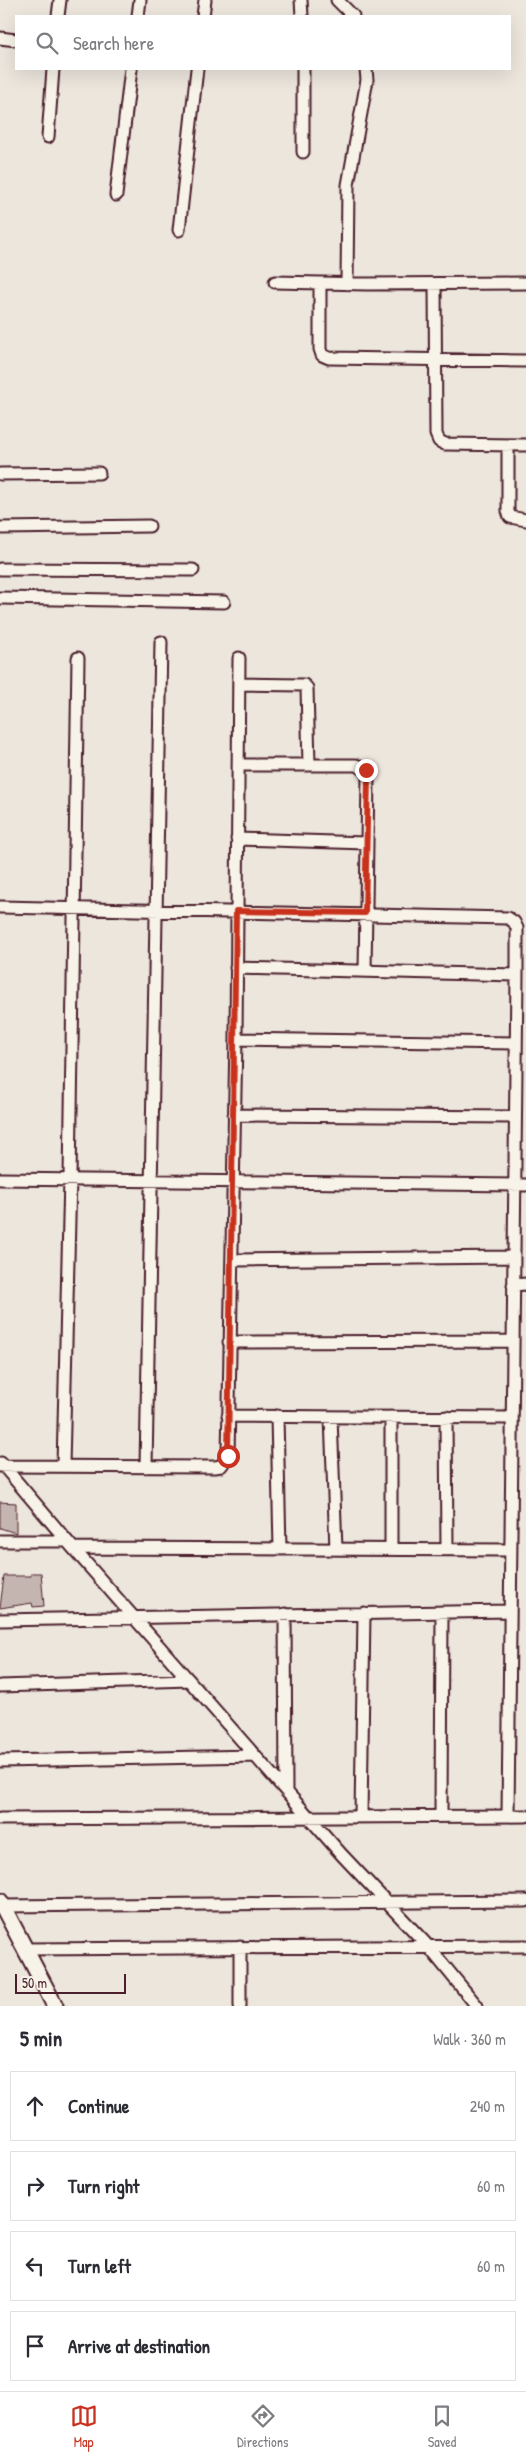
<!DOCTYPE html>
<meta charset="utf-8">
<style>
body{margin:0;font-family:"Patrick Hand",sans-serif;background:#f2f2f3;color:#2b2b33}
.scale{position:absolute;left:15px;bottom:12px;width:111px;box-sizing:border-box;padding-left:5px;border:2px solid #4a1f2b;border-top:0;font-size:14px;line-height:18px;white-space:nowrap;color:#4a1f2b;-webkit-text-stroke:4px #f7f3e8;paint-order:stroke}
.stop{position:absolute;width:15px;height:15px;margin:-11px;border:4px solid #c8321e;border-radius:50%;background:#fff}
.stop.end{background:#c8321e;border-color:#fff;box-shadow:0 1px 5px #0008}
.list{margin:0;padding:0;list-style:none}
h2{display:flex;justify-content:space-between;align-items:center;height:65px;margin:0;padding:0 20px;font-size:21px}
h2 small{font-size:16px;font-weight:400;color:#7c7c81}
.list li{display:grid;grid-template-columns:32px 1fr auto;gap:15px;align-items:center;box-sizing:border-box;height:70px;margin:0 10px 10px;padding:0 10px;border:1px solid #e1e1e2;border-radius:0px}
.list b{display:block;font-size:19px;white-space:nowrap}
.list em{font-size:16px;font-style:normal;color:#7c7c81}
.icon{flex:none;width:28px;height:28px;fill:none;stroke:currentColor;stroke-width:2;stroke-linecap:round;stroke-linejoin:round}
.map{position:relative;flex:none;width:526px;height:2006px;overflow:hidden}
.search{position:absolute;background:#fff;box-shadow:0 5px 20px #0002;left:15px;right:15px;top:15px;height:55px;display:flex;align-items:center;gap:12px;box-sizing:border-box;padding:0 18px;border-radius:0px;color:#7c7c81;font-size:19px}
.sheet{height:385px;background:#fff}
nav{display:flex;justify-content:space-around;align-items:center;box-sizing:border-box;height:70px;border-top:1px solid #e1e1e2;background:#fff;font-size:14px;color:#7c7c81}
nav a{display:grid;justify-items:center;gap:2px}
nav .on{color:#c8321e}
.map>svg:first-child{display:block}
.building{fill:#c4b5b0;stroke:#4a1f2b}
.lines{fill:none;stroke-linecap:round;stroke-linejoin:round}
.minor-casing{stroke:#4a1f2b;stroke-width:15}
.tertiary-casing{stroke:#4a1f2b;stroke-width:19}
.minor{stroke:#f7f3e8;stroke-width:11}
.tertiary{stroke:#f7f3e8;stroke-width:15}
.route{stroke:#c8321e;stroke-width:6}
</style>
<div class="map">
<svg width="526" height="2006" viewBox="0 0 526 2006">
<rect width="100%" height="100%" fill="#ece6dd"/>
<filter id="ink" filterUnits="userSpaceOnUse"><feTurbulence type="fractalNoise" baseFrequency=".02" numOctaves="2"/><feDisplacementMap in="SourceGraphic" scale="10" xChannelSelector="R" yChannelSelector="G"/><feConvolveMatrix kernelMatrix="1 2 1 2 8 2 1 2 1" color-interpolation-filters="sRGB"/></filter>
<g filter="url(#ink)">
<!-- building -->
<path class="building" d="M0,1502L16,1503V1533L0,1528Z
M31,1573H41L44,1606L33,1607L32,1603L0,1608L4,1576H31Z"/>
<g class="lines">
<!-- minor casing -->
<g class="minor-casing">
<path id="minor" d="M301,0L302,16
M337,0L353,16
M58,16L60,0
M138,16L140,0
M203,16L205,0
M0,38L16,40
M303,69V152
M48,137L53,69
M116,195L131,69
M179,230L197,69
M275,282L367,284L526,283
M320,283V349L322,355L329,358L526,361
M347,284L348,185L367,80L366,69
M435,284L436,434L439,441L445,444L526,445
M508,445V511L510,517L526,520
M0,474L99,473
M0,528L149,526
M0,569L193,570
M0,598L224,602
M239,684L304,685L307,688L309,765
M238,765H356L366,770L368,778L365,971
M237,839L366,843
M0,907L508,918L514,922L517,928V975L508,1816
M236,968L517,975
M236,1039L516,1043
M234,1115L515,1117
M0,1179L526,1185
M232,1260L513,1257
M513,1285L526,1284
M229,1342L512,1341
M228,1416L511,1418
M277,1416L280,1549
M331,1417L336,1549
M391,1417V1549
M446,1417L447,1549
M1,1463L73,1548L342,1855L428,1946L477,2006
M0,1466L215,1467L221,1466L228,1456L236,1039L239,658
M63,1466L70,1178L78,658
M146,1467L161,642
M0,1541H67
M73,1548L510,1550
M285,1614L286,1790
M0,1620L509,1611
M0,1686L189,1680
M0,1761L256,1756
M361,1816L364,1613
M441,1816L442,1612
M0,1819L526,1816
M3,1906L526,1901
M240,1947V2006
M25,1949L526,1946"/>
</g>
<!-- tertiary casing -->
<g class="tertiary-casing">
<path id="tertiary" d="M0,1901L55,2006"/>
</g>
<!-- minor -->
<use href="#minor" class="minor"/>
<!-- tertiary -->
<use href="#tertiary" class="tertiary"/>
</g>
</g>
<g class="lines" filter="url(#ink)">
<!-- route -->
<path class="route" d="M228,1456L236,911L365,913L368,778L366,770"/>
</g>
</svg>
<div class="scale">50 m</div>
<div class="stop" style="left:228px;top:1456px"></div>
<div class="stop end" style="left:366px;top:770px"></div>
<div class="search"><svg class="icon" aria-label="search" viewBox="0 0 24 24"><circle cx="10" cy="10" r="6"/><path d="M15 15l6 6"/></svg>Search here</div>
</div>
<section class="sheet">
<h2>5 min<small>Walk · 360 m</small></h2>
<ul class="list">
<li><svg class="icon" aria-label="ahead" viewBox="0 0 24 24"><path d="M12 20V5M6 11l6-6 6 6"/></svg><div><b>Continue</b></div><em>240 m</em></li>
<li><svg class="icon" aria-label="right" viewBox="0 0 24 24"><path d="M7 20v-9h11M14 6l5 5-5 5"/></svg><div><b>Turn right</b></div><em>60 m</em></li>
<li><svg class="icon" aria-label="left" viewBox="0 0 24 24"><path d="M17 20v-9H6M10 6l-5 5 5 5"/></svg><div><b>Turn left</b></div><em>60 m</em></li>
<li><svg class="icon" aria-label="arrive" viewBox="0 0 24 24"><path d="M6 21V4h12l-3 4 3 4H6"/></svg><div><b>Arrive at destination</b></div></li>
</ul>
</section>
<nav>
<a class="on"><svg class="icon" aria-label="map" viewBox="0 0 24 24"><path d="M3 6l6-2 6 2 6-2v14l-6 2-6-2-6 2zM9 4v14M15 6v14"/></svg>Map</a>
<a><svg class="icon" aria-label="directions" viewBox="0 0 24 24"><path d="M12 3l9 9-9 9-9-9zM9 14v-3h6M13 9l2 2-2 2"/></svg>Directions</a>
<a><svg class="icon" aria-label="saved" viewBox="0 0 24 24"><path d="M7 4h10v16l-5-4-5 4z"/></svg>Saved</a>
</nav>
